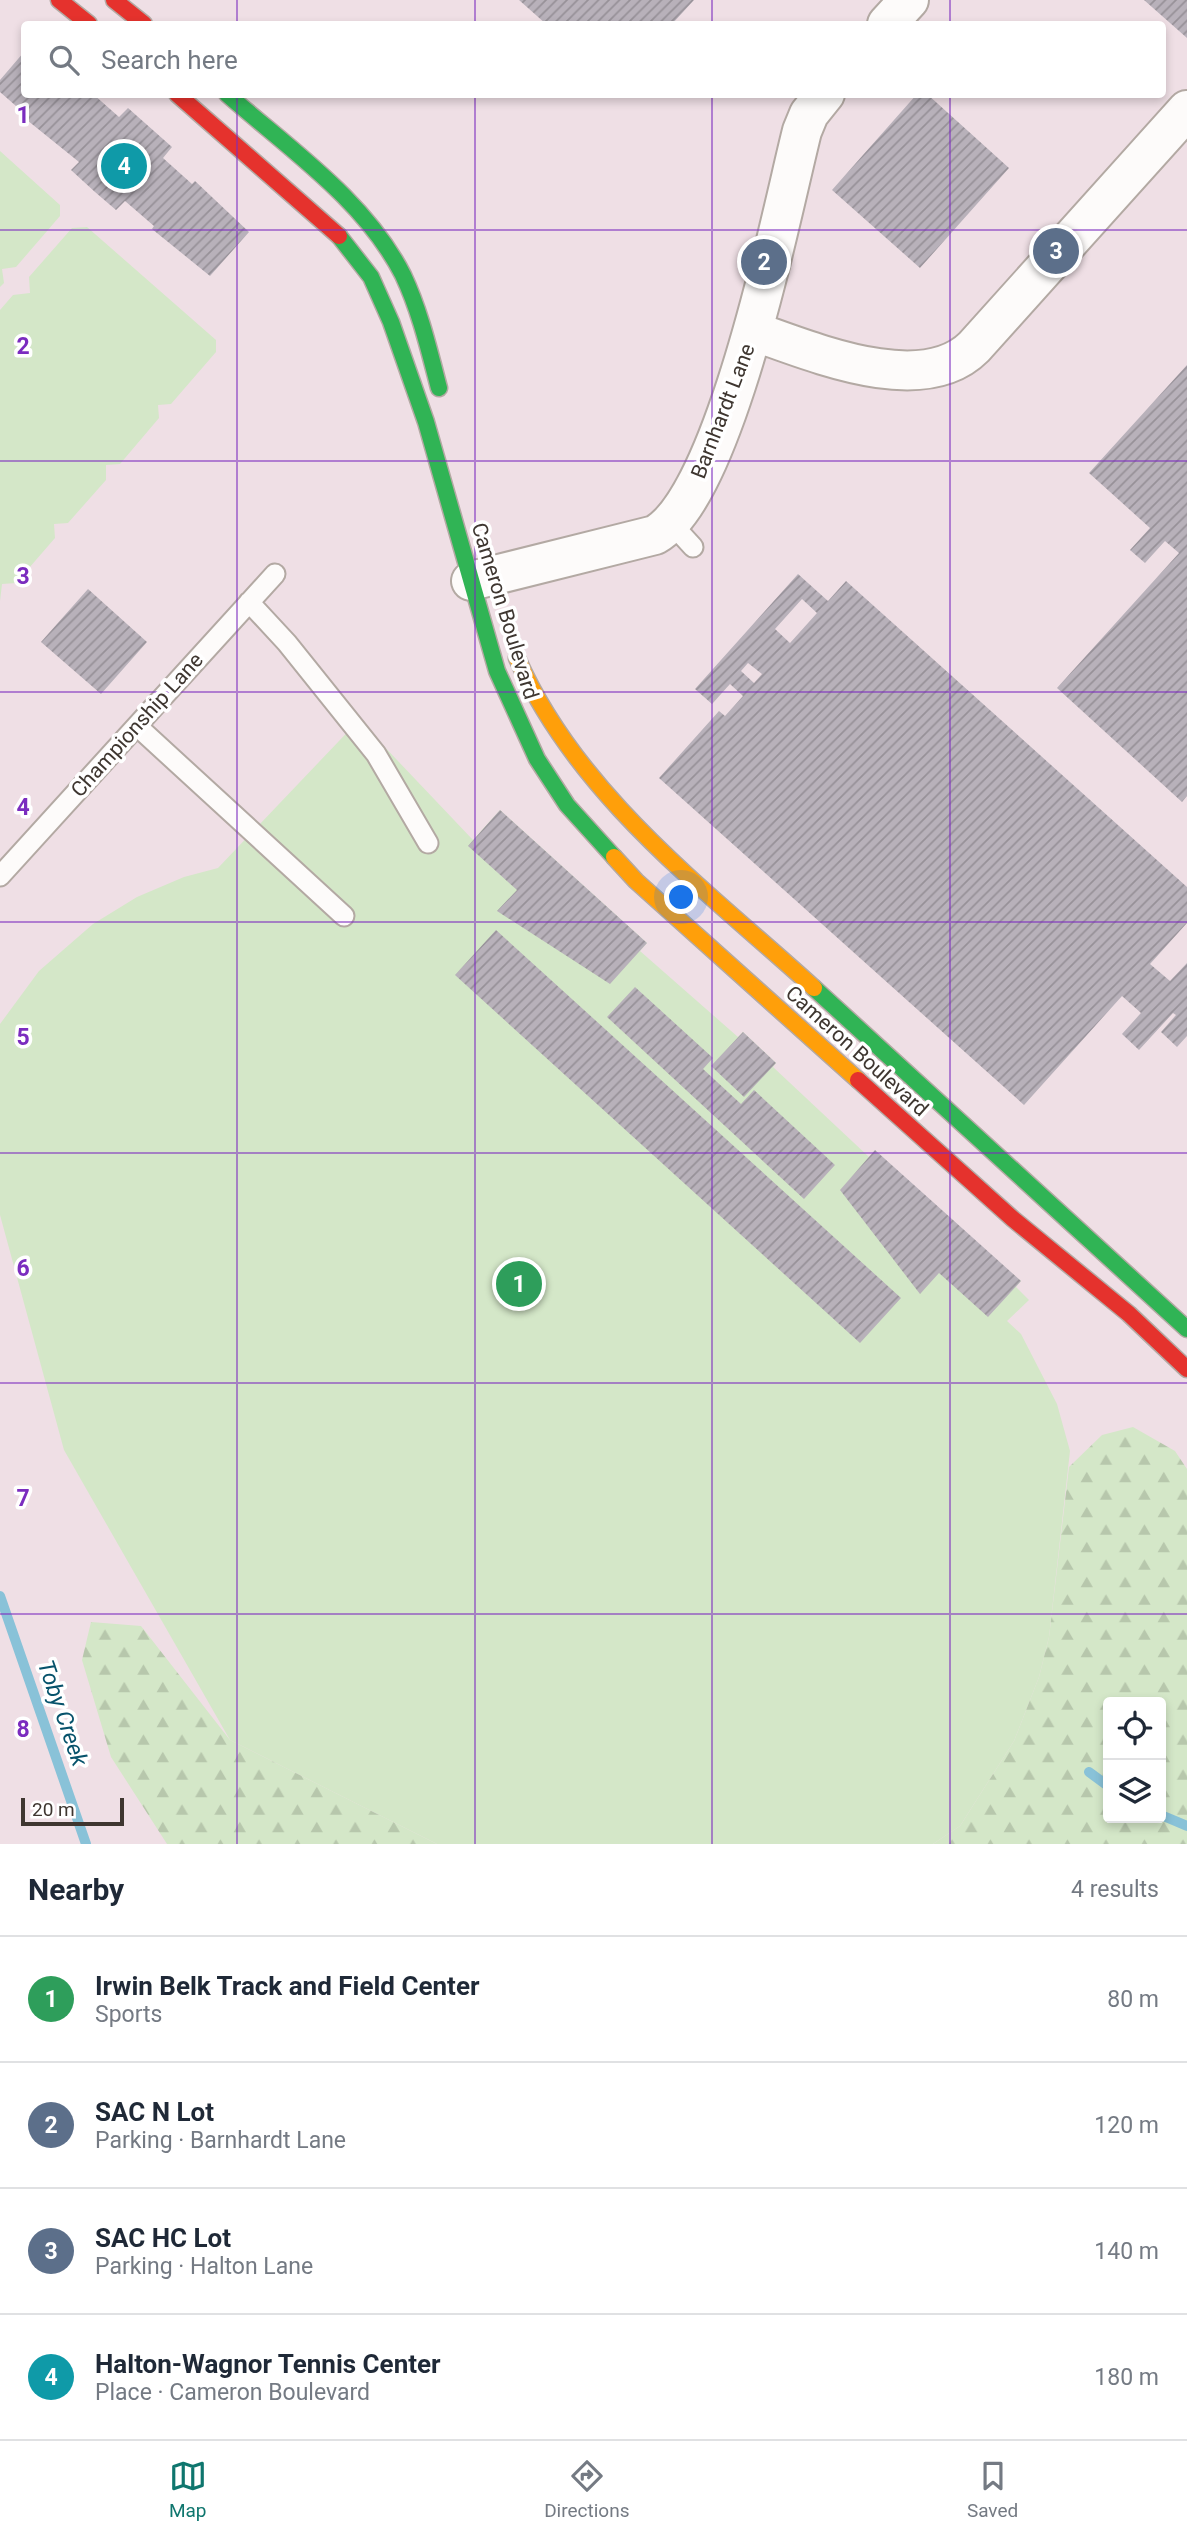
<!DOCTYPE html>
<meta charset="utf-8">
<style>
body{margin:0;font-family:Roboto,sans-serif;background:#f2f2f3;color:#1f2937}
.controls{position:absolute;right:21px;bottom:21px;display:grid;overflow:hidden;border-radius:7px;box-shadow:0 4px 10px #0003}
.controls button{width:63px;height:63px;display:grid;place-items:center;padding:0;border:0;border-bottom:2px solid #e0e1e3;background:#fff;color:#1f2937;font:35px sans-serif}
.scale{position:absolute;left:21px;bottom:18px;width:103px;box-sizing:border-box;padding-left:7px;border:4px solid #3e3630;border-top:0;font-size:19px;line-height:24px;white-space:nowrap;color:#3e3630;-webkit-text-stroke:5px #fff;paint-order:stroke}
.you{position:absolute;left:682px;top:898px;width:24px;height:24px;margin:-18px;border:5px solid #fff;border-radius:50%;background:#1a73e8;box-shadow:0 0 0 10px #1a73e833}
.badge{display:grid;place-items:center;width:46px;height:46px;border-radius:50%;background:#0f766e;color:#fff;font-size:23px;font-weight:700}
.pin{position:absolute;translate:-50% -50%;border:4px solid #fff;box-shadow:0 2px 7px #0006}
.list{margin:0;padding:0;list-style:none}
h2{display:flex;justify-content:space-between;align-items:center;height:91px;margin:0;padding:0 28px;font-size:30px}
h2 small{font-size:23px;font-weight:400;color:#747a83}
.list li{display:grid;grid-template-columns:46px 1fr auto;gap:21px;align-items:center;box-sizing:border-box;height:126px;padding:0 28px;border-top:2px solid #e0e1e3}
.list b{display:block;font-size:26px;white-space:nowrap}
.list p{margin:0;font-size:23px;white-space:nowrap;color:#747a83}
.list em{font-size:23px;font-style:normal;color:#747a83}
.icon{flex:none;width:38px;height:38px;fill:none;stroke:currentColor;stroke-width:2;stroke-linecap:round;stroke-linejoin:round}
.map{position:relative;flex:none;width:1187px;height:1844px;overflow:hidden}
.search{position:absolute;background:#fff;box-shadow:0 4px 10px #0003;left:21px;right:21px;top:21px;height:77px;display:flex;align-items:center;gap:18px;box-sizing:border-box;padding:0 24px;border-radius:7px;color:#747a83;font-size:26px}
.sheet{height:595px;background:#fff}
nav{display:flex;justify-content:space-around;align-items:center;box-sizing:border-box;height:98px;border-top:2px solid #e0e1e3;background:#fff;font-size:19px;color:#747a83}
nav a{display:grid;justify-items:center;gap:4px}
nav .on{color:#0f766e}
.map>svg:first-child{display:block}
.education{fill:#efdfe5;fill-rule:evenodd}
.green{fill:#d4e7c8}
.forest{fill:url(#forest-firs);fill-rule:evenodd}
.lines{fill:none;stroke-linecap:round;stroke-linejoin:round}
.stream{stroke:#89c2d8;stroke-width:10}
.building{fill:url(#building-hatch);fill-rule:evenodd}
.lane-casing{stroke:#b3a9a3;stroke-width:23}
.street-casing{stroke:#b3a9a3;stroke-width:42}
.fast-casing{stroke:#b3a9a3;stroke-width:19}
.slow-casing{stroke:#b3a9a3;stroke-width:19}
.jam-casing{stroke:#b3a9a3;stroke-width:19}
.lane{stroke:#fdfbfa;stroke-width:19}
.street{stroke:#fdfbfa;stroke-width:38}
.fast{stroke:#30b455;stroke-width:16}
.slow{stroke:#ff9f0a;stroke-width:16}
.jam{stroke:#e5322d;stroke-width:16}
.grid{fill:none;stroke:#7b2cbf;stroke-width:2;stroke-opacity:0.55}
.labels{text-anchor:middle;stroke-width:7;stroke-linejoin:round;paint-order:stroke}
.street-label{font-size:21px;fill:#3e3630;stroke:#fff}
.water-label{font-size:23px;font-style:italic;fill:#06526b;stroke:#fff}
.grid-label{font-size:23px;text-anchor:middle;font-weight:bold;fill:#7b2cbf;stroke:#fff;stroke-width:7;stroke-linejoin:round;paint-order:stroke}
</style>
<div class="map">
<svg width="1187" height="1844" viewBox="0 0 1187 1844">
<defs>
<pattern id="forest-firs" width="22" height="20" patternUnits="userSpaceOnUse" patternTransform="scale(1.75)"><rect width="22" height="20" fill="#d4e7c8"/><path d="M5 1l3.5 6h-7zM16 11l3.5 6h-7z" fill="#b7c7ac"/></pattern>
<pattern id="building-hatch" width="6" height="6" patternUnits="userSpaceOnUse" patternTransform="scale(1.75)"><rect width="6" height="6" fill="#b8b1ba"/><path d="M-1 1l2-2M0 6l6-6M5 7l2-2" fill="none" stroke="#979198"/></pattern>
</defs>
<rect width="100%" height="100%" fill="#f3e6de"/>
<!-- education -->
<path class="education" d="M0,0H1187V1844H0ZM24,24H1162V94H24ZM1108,1702H1161V1818H1108Z"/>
<!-- green -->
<path class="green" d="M0,151L60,205V216L16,267L2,269L4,283L0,287Z
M87,227L216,340V352L171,404L158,405L159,418L120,464L106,465V480L68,523L54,524L55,538L16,583L2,584L0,601V310L13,295L30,293L29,277L72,228Z
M359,720L473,840L500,810L647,943L640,951L738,1037L743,1032L776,1063L773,1067L869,1157L1021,1281L1016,1287L1029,1300L1007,1321L1021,1334L1057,1404L1070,1451L1049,1637L1039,1677L1014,1741L960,1826L933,1844H437L230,1740L64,1450L0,1215V1024L39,971L93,924L137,897L184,877L218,868Z"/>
<!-- forest -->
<path class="forest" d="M1133,1427L1175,1451L1187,1469V1844H933L960,1826L1014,1741L1039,1677L1049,1637L1069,1467L1102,1435ZM1108,1702H1161V1818H1108Z
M91,1622L141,1626L230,1740L437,1844H167L111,1757L82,1660Z"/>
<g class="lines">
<!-- stream -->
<path class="stream" d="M0,1596L86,1844
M1089,1772L1108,1786
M1161,1815L1187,1826"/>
</g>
<!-- building -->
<path class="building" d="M519,0H694L672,24H546Z
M1144,0H1187V38Z
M24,52V94H93L119,117L128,108L172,147L163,158L192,184L195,181L249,232L210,276L152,229L154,226L125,201L116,210L95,192L71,170L79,162L22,116L24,113L0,92V80Z
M917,94H927L1009,168L920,268L832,190Z
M1187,365V796L1182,802L1057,688L1179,553L1165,541L1145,563L1130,550L1150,528L1089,473Z
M798,574L828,601L846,581L1187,887V923L1150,964L1170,981L1187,963V1036L1177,1047L1161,1032L1176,1015L1173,1013L1139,1050L1122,1034L1141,1013L1122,996L1024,1105L659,778L719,711L725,716L743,696L730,684L712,704L695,689ZM802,599L817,613L790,643L775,629ZM748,663L762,674L754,683L741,671Z
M88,589L147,642L101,694L41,642Z
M500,810L647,943L610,984L497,911L517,890L468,846Z
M496,930L901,1298L860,1343L455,975Z
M635,987L713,1058L703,1069L741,1104L754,1090L835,1165L804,1199L607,1017Z
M743,1032L776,1063L744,1097L711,1066Z
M875,1150L1021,1281L988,1317L939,1273L920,1294L840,1190Z"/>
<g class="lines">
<!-- lane casing -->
<g class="lane-casing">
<path id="lane" d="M671,523L693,547
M249,602L287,643L376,754L428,843
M137,726L344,916
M0,876L275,574"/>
</g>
<!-- street casing -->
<g class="street-casing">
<path id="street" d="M887,24L909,0
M753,331C811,351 922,399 974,347L1187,110
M471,581L655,535C726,495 781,214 802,131L809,114L825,94"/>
</g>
<!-- fast casing -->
<g class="fast-casing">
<path id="fast" d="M227,94C288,148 365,200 403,275C420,311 429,350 439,388
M339,236L371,277L391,322L426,422L497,671L537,759L567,805L614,857
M814,988L1187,1329"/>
</g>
<!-- slow casing -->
<g class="slow-casing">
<path id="slow" d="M517,658C578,796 705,889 814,988
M614,857L636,881L858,1080"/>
</g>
<!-- jam casing -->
<g class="jam-casing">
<path id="jam" d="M59,0L89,24
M114,0L144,24
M177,94L339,236
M858,1080L1013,1219L1129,1314L1187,1369"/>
</g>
<!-- lane -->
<use href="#lane" class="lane"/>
<!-- street -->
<use href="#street" class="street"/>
<!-- fast -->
<use href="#fast" class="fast"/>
<!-- slow -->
<use href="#slow" class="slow"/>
<!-- jam -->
<use href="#jam" class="jam"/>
</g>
<!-- grid -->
<path class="grid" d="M237,0V24M475,0V24M712,0V24M950,0V24M237,94V1844M475,94V1844M712,94V1844M950,94V1844M0,230H1187M0,461H1187M0,692H1187M0,922H1187M0,1153H1187M0,1383H1187M0,1614H1187"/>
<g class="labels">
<!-- street labels -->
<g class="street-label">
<text transform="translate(723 411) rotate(-69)" y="7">Barnhardt Lane</text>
<text transform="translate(505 611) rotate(73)" y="7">Cameron Boulevard</text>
<text transform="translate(137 725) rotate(-48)" y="7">Championship Lane</text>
<text transform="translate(857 1051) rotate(42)" y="7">Cameron Boulevard</text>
</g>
<!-- water labels -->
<g class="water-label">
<text transform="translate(63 1713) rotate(71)" y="8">Toby Creek</text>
</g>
</g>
<g class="grid-label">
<text x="23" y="123">1</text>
<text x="23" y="354">2</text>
<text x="23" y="584">3</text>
<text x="23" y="815">4</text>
<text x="23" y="1045">5</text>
<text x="23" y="1276">6</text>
<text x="23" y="1506">7</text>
<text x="23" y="1737">8</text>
</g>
</svg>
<div class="controls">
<button><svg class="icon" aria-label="locate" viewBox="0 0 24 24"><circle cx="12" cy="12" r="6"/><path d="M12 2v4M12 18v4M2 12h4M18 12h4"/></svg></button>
<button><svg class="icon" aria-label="layers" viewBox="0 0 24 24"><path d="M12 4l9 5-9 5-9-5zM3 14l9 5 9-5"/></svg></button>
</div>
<div class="scale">20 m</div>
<div class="you"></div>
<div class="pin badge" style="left:519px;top:1284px;background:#2e9e5b">1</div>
<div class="pin badge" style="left:764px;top:262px;background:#5c6f8a">2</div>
<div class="pin badge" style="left:1056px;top:251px;background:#5c6f8a">3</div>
<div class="pin badge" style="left:124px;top:166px;background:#0f9aa8">4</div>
<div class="search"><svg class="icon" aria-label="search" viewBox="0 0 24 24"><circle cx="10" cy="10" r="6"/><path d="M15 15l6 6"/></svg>Search here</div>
</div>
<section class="sheet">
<h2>Nearby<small>4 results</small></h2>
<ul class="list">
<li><span class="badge" style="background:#2e9e5b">1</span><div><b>Irwin Belk Track and Field Center</b><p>Sports</p></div><em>80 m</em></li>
<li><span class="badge" style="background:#5c6f8a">2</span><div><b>SAC N Lot</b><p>Parking · Barnhardt Lane</p></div><em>120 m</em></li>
<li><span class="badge" style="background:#5c6f8a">3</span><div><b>SAC HC Lot</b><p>Parking · Halton Lane</p></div><em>140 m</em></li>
<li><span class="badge" style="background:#0f9aa8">4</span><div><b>Halton-Wagnor Tennis Center</b><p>Place · Cameron Boulevard</p></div><em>180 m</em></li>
</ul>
</section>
<nav>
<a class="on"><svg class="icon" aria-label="map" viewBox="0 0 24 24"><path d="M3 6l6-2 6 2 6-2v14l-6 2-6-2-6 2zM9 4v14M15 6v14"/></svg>Map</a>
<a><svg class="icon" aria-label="directions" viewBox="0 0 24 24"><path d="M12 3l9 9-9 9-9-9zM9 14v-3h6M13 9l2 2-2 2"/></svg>Directions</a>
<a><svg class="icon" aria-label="saved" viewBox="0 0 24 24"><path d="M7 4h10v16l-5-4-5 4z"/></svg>Saved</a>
</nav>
